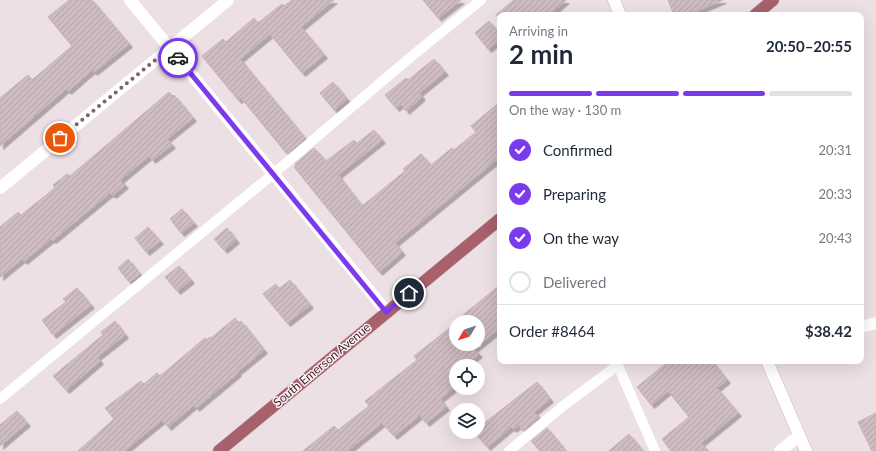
<!DOCTYPE html>
<meta charset="utf-8">
<style>
:root{--surface:#fff;--page:#f2f2f3;--text:#1f2937;--muted:#747a83;--line:#e0e1e3;--accent:#7c3aed}
body{margin:0;font-family:Lato,sans-serif;background:var(--page);color:var(--text);height:100vh;display:flex;flex-direction:column;font-size:15px;white-space:nowrap}
*{box-sizing:border-box;margin:0}
p{font-size:13px;color:var(--muted)}
.icon{flex:none;width:22px;height:22px;fill:none;stroke:currentColor;stroke-width:2;stroke-linecap:round;stroke-linejoin:round}
.map{position:relative;flex:1;overflow:hidden}
.drawer{position:absolute;left:497px;top:12px;width:367px;height:352px;display:flex;flex-direction:column;background:var(--surface);border-radius:8px;box-shadow:0 4px 16px #0002}
.drawer>*{flex:none}
.needle{width:26px;rotate:231deg}
.controls{position:absolute;left:449px;top:315px;display:grid;gap:8px}
.controls a{display:grid;place-items:center;width:36px;height:36px;border-radius:50%;background:var(--surface);box-shadow:0 4px 16px #0002;font-size:20px}
.pin{position:absolute;display:grid;place-items:center;width:34px;height:34px;color:#fff;margin:-17px;border:2px solid #fff;border-radius:50%;box-shadow:0 1px 4px #0007}
.courier{position:absolute;display:grid;place-items:center;width:40px;height:40px;margin:-20px;border:3px solid #7c3aed;border-radius:50%;background:#fff;color:#222;box-shadow:0 1px 5px #0007}
.overview em{font-style:normal;font-weight:700}
.overview div{display:flex;flex-direction:column-reverse}
.overview{display:flex;align-items:center;justify-content:space-between;height:68px;padding:0 12px}
h1{font-size:26px;font-weight:700;line-height:30px}
.bar{display:grid;grid-template-columns:repeat(4,1fr);gap:6px 4px;align-content:center;height:48px;padding:0 12px}
.bar i{height:5px;border-radius:3px;background:var(--line)}
.bar .active{background:var(--accent)}
.bar p{grid-column:span 4}
.line{display:flex;align-items:center;gap:10px;padding:0 12px;border-top:1px solid var(--line)}
.line div{flex:1}
ol{padding:0 12px;list-style:none}
li{display:flex;align-items:center;gap:12px;height:44px}
li p{margin-inline-start:auto}
li .icon{padding:4px;border-radius:50%;background:var(--accent);color:#fff;stroke-width:4}
li:last-child{color:var(--muted)}
li i{width:22px;height:22px;border:2px solid var(--line);border-radius:50%}
.map>svg:first-child{display:block}
.building{fill:url(#building-hatch);stroke:#c7b2b9;filter:url(#shadow)}
.lines{fill:none;stroke-linecap:round;stroke-linejoin:round}
.secondary-casing{stroke:#ceb2ba;stroke-width:13}
.primary-casing{stroke:#c9c0c2;stroke-width:13}
.lane{stroke:#fff;stroke-width:10}
.street{stroke:#fff;stroke-width:12}
.secondary{stroke:#fff;stroke-width:12}
.primary{stroke:#a7606c;stroke-width:12}
.done{stroke:#7c6368;stroke-width:4;stroke-dasharray:0 7.2}
.route{stroke:#7c3aed;stroke-width:5}
.labels{text-anchor:middle;stroke-width:3;stroke-linejoin:round;paint-order:stroke}
.street-label{font-size:12px;fill:#3f1f25;stroke:#f9f1f4}
</style>
<div class="map">
<svg width="876" height="451" viewBox="0 0 876 451">
<defs>
<pattern id="building-hatch" width="6" height="6" patternUnits="userSpaceOnUse"><rect width="6" height="6" fill="#cebcc2"/><path d="M-1 1l2-2M0 6l6-6M5 7l2-2" fill="none" stroke="#b2a1a7"/></pattern>
<filter id="shadow"><feDropShadow dx="3.5" dy="3.5" stdDeviation="0" flood-color="#0004"/></filter>
</defs>
<rect width="100%" height="100%" fill="#ede0e5"/>
<g class="building">
<path d="M69 0H92L129 44 94 72 92 70 68 91 66 89 0 146V98L28 75 32 80 72 46 48 17Z"/>
<path d="M292 0H334L301 27 324 55 302 73 270 34 240 59 305 138 287 154 241 98 238 100 202 56 223 39 226 42 254 18 258 23 282 4 284 6Z"/>
<path d="M423 0H461L438 18Z"/>
<path d="M514 0H566L549 15H496Z"/>
<path d="M668 0H723L687 15H674Z"/>
<path d="M489 21 500 35V39L488 49 475 33Z"/>
<path d="M434 59 445 72 419 93 422 97 406 111 401 104 396 108 385 95 406 78 408 80Z"/>
<path d="M333 82 347 99 334 110 320 93Z"/>
<path d="M169 92 173 96 174 95 193 118 167 139 172 145 152 160 149 156 120 180 125 185 113 195 110 193 53 240 51 239 24 261 22 259 0 277V227L18 212 21 215 55 188 53 185 67 174 70 176Z"/>
<path d="M500 102V157L395 243 402 252 379 272 294 167 297 165 295 164 314 148 326 161 354 140 357 143 374 130 382 140 338 175 362 206 405 171 403 169 421 154 431 165 452 148 454 150 476 132 471 126Z"/>
<path d="M182 209 194 223 181 233 170 219Z"/>
<path d="M148 227 160 241 146 252 135 238Z"/>
<path d="M227 228 236 240 224 250 214 239Z"/>
<path d="M128 259 140 274 129 282 118 268Z"/>
<path d="M179 266 191 280 177 291 165 277Z"/>
<path d="M290 280 310 305 287 323 263 294 276 284 279 289Z"/>
<path d="M500 285V328L474 349 479 354 464 366H456V386L440 399 446 407 426 423 420 415 394 436 382 423 347 451H303L334 426 338 430 369 406 365 401 417 360 414 356 456 323V344H478V322H457L459 320 458 319Z"/>
<path d="M77 288 91 305 53 335 42 320 66 302 63 299Z"/>
<path d="M235 318 239 323 241 321 264 350 237 372 238 373 196 408 194 405 168 427 162 420 124 451H78L114 419 105 408 141 381 144 384 157 373 160 376 205 338 206 340 210 337 211 338Z"/>
<path d="M115 321 125 335 97 357 100 361 66 390 53 376 103 335 101 332Z"/>
<path d="M669 361H712L727 380 717 388 738 413 701 443 708 451H671L662 439 689 417 668 391 651 405 637 387Z"/>
<path d="M537 382 550 399 534 412 539 417 523 431 519 425 513 429 511 427 487 447 474 432H478V428Z"/>
<path d="M17 411 27 423 0 446V425Z"/>
<path d="M876 413V451H872L858 422Z"/>
<path d="M547 428 566 451H540L531 441Z"/>
<path d="M629 434 643 451H609Z"/>
</g>
<g class="lines">
<g class="secondary-casing">
<g id="secondary">
<path d="M614 0 620 15"/>
<path d="M767 361 806 451"/>
</g>
</g>
<g class="primary-casing">
<g id="primary">
<path d="M755 15 773 0"/>
<path d="M219 451 500 219"/>
</g>
</g>
<g class="lane">
<path d="M616 361 655 451"/>
<path d="M0 399 273 174 412 56 481 0"/>
<path d="M509 451 563 406 618 365"/>
</g>
<g class="street">
<path d="M130 0 387 312"/>
<path d="M0 188 228 0"/>
<path d="M861 327 876 323"/>
<path d="M780 451 799 436"/>
</g>
<use href="#secondary" class="secondary"/>
<use href="#primary" class="primary"/>
</g>
<g class="lines">
<path class="done" d="M60 138 170 48 178 58"/>
<path class="route" d="M178 58 386 312 409 293"/>
</g>
<g class="labels">
<g class="street-label">
<text transform="translate(322 365) rotate(-40)" y="4">South Emerson Avenue</text>
</g>
</g>
</svg>
<div class="controls">
<a><svg class="needle" viewBox="-14 -14 28 28"><path d="M0-13l5 13h-10z" fill="#e53935"/><path d="M0 13l5-13h-10z" fill="#747a83"/></svg></a>
<a><svg class="icon" aria-label="locate" viewBox="0 0 24 24"><circle cx="12" cy="12" r="6"/><path d="M12 2v4M12 18v4M2 12h4M18 12h4"/></svg></a>
<a><svg class="icon" aria-label="layers" viewBox="0 0 24 24"><path d="M12 4l9 5-9 5-9-5zM3 14l9 5 9-5"/></svg></a>
</div>
<div class="pin" style="left:60px;top:138px;background:#ea580c"><svg class="icon" aria-label="bag" viewBox="0 0 24 24"><path d="M5 8h14l-1 12H6zM9 8a3 3 0 0 1 6 0"/></svg></div>
<div class="pin" style="left:409px;top:293px;background:#1f2937"><svg class="icon" aria-label="home" viewBox="0 0 24 24"><path d="M3 11l9-7 9 7M6 9v11h12V9"/></svg></div>
<div class="courier" style="left:178px;top:58px"><svg class="icon" aria-label="car" viewBox="0 0 24 24"><path d="M5 17H2v-5l4-1 3-4h7l3 4 3 1v5h-3M9 17h6M6 11h13"/><circle cx="7" cy="17" r="2"/><circle cx="17" cy="17" r="2"/></svg></div>
<section class="drawer">
<div class="overview"><div><h1>2 min</h1><p>Arriving in</p></div><em>20:50–20:55</em></div>
<div class="bar"><i class="active"></i><i class="active"></i><i class="active"></i><i></i><p>On the way · 130 m</p></div>
<ol>
<li><svg class="icon" aria-label="check" viewBox="0 0 24 24"><path d="M5 12l5 5 9-10"/></svg>Confirmed<p>20:31</p></li>
<li><svg class="icon" aria-label="check" viewBox="0 0 24 24"><path d="M5 12l5 5 9-10"/></svg>Preparing<p>20:33</p></li>
<li><svg class="icon" aria-label="check" viewBox="0 0 24 24"><path d="M5 12l5 5 9-10"/></svg>On the way<p>20:43</p></li>
<li><i></i>Delivered</li>
</ol>
<div class="line" style="height:52px"><div>Order #8464</div><b>$38.42</b></div>
</section>
</div>
